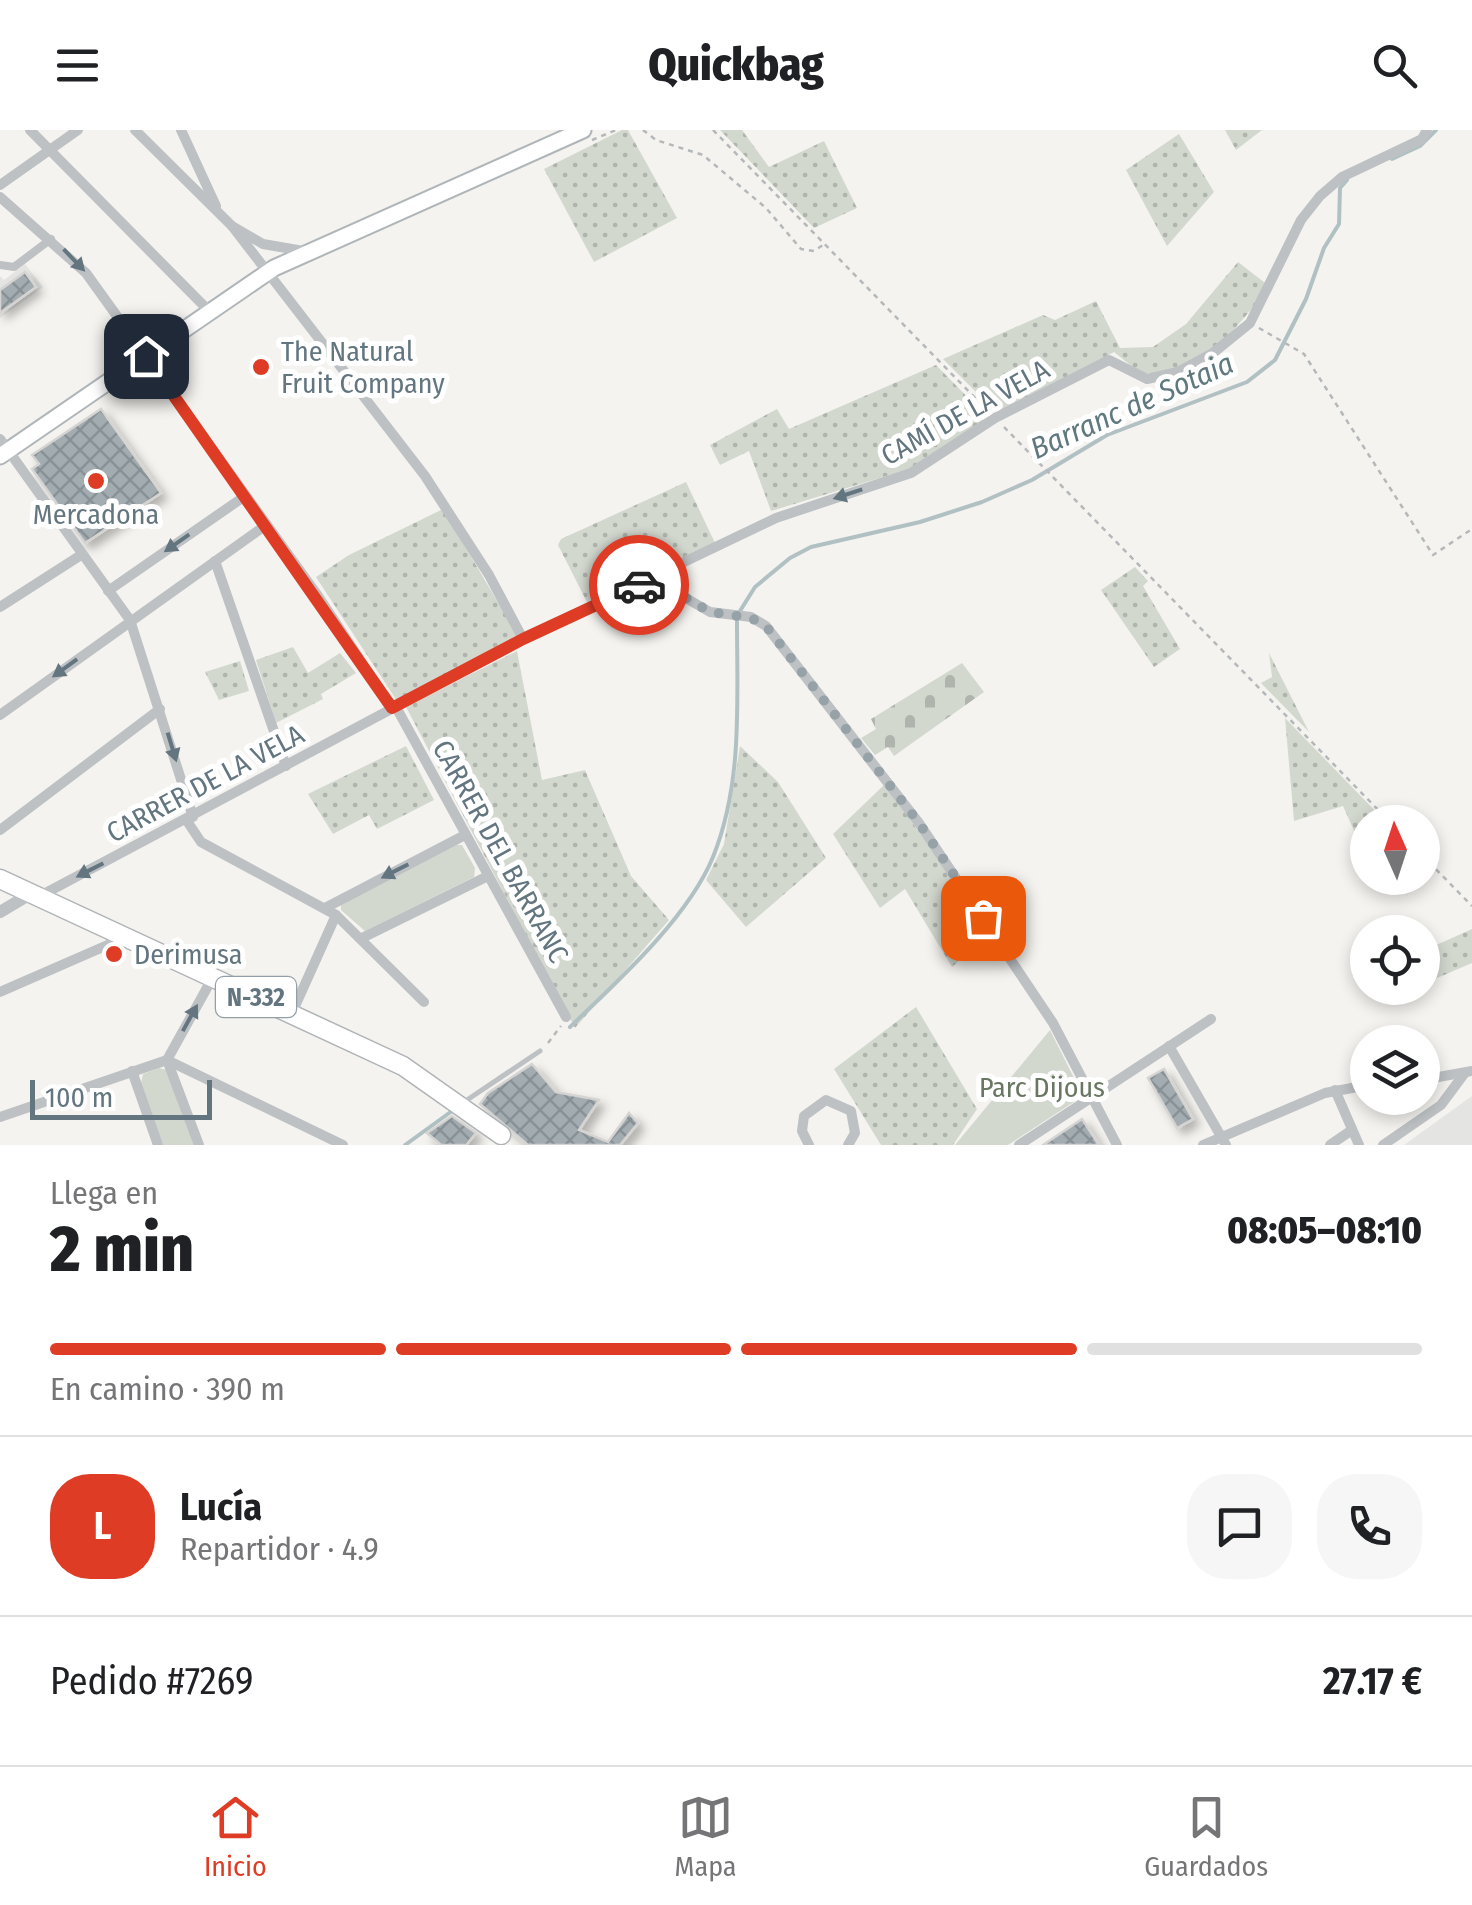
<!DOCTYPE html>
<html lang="es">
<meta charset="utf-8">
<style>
:root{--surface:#fff;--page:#f6f6f6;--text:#202124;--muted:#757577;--line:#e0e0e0;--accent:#de3c25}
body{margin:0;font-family:"Fira Sans Condensed",sans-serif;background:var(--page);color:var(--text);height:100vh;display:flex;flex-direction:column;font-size:38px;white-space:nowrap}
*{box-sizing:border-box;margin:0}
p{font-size:32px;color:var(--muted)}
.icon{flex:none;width:55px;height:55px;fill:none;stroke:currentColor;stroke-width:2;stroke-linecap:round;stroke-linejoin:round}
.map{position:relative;height:1015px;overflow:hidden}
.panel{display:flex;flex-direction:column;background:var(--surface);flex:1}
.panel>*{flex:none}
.needle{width:65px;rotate:357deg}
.tools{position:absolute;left:1350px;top:675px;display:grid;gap:20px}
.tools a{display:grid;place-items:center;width:90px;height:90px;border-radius:50%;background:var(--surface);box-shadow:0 5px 15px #0003;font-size:50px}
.scale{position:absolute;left:30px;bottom:25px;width:182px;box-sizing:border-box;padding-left:10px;border:5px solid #637680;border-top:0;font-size:28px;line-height:35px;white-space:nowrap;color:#637680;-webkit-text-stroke:8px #fff;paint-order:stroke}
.pin{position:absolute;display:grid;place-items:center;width:85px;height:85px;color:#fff;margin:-42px;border-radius:20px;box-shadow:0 5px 15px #0006}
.courier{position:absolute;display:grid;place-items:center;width:100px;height:100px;margin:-50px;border:8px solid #de3c25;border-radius:50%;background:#fff;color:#222;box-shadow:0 2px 12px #0007}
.headline em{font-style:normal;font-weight:800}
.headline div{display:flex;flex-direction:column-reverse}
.headline{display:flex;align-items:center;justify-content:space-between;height:170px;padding:0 50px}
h1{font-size:65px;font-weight:800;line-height:75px}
.bar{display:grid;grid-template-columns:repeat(4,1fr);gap:15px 10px;align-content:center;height:120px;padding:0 50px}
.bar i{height:12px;border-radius:8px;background:var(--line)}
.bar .active{background:var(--accent)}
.bar p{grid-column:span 4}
.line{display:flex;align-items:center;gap:25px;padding:0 50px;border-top:2px solid var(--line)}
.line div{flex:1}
.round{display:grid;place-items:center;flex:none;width:105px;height:105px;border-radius:40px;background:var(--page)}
header{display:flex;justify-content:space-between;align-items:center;height:130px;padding:0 50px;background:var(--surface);font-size:45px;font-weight:800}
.menu{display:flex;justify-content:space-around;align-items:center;height:140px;border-top:2px solid var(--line);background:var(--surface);font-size:28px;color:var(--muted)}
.menu a{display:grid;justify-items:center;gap:5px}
.menu .active{color:var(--accent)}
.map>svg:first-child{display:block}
.built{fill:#e4e5e3}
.grass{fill:url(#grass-dots)}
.cemetery{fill:url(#cemetery-stones)}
.park{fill:#d3d8cf}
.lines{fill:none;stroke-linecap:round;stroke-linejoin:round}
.stream{stroke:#b1c1c3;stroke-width:4}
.building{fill:url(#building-cross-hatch);stroke:#d5d4d2;stroke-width:2.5;filter:url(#shadow)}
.secondary-casing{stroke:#afb5b9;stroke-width:19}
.trunk-casing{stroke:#b0b4b7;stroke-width:21}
.path{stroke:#b5b8ba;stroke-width:2.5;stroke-dasharray:5 5;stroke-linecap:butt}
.service{stroke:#bdc1c4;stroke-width:5}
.pedestrian{stroke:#bdc1c4;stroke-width:8}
.minor{stroke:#bdc1c4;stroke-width:10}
.tertiary{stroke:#bdc1c4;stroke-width:12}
.secondary{stroke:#fff;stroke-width:15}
.trunk{stroke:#fff;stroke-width:18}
.oneway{fill:#637680}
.done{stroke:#96a2a7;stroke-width:10;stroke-dasharray:0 18}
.route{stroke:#de3c25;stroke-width:12}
.poi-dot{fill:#de3c25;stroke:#fff;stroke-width:4}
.labels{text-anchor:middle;stroke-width:10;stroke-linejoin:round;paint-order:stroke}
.shield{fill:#fff;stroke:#929fa6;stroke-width:2.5}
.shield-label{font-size:25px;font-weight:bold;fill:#637680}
.poi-label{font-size:28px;fill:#637680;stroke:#fff;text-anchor:start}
.street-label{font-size:28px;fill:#637680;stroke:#fff}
.park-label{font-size:28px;fill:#697762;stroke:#fff}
.water-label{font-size:30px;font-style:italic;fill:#5f797e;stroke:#fff}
</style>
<header><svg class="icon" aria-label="menu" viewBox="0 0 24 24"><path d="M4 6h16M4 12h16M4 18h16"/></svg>Quickbag<svg class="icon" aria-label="search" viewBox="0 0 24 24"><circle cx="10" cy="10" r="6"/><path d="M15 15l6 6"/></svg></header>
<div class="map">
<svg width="1472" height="1015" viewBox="0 0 1472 1015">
<defs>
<pattern id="grass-dots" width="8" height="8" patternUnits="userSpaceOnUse" patternTransform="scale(2.5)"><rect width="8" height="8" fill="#d3d8cf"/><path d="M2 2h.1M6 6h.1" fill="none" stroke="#afb4ad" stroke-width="1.8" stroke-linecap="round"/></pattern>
<pattern id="cemetery-stones" width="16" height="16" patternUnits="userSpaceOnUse" patternTransform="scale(2.5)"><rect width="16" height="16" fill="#d3d8cf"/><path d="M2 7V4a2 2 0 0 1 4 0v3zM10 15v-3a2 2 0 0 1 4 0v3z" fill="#afb4ad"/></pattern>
<pattern id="building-cross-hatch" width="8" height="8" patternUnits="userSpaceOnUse" patternTransform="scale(2.5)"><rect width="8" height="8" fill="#a3adb1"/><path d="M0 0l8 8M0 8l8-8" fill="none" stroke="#889195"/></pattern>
<filter id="shadow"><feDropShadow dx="6" dy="6" stdDeviation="5" flood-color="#0004"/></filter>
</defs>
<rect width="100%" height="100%" fill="#f4f3ef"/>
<g class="built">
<path d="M25 134 43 157 0 188V146L4 150Z"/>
<path d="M1472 966V1015H1404Z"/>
</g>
<g class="grass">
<path d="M622 0H628L677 88 594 132 544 39Z"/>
<path d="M720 0H742L769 37 824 11 857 78 814 98Z"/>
<path d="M1225 0H1262L1236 20Z"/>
<path d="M1179 4 1214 62 1167 116 1126 40Z"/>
<path d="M1238 132 1269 156C1241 194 1194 255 1139 242L1114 222 998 284 943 229 1043 185 1055 190 1096 171 1120 218 1153 217 1186 194Z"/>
<path d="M936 235 982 282 983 291 916 337 771 381 749 321 720 335 710 315 777 279 789 299Z"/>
<path d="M686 352 716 415 588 474 558 415 561 409Z"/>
<path d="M443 379 517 505 397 571 316 447 349 425Z"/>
<path d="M1135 437 1148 451 1143 456 1180 519 1154 537 1101 460Z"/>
<path d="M293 517 308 543 340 523 356 543 321 564 323 569 276 593 256 530Z"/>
<path d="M517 521 542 650 585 640 631 746 669 790 575 898 406 577Z"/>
<path d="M1269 523 1309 602 1261 553 1272 547Z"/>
<path d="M240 531 249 561 219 570 205 542Z"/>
<path d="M1285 588 1386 692H1368L1367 730 1343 676 1294 691Z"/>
<path d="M406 616 434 670 377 699 369 685 333 704 308 664Z"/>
<path d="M740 616 778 652 826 728 746 797 706 750 724 714Z"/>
<path d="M885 654 990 802 952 837 905 759 880 778 833 704Z"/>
<path d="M1472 799V833L1423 854V821Z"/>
<path d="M916 877 977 979 953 1015H881L834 939Z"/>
</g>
<path class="cemetery" d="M962 533 984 562 894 626 888 617 875 625 861 608 876 599 871 589Z"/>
<g class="park">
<path d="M456 715H462L475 738 474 747 365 801 341 780V774Z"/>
<path d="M1050 900 1083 966 1008 1015H955Z"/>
<path d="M159 938 167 940 194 1015H163L141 953 143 944Z"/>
</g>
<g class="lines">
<g class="stream">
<path d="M1392 29 1420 16 1436 0"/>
<path d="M740 481 755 457 790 428 811 417 920 392 982 372 1032 350 1107 305 1247 252 1275 230 1306 169 1324 118 1339 94 1340 58 1347 50"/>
<path d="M570 897C617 852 688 788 713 727 743 653 737 571 737 492"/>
<path d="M405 1015 452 981"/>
</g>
</g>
<g class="building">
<path d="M25 142 36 157 0 183V160Z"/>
<path d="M101 279 161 363 85 413 32 339 39 334 32 325Z"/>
<path d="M532 934 556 962 599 970 579 1000 608 1012 629 983 638 993 620 1015H528L480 974 488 963Z"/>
<path d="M1164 939 1193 989 1177 998 1148 948Z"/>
<path d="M452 986 476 1003 466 1015H441L427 1003Z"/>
<path d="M1082 989 1099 1015H1043Z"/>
</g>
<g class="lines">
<g class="secondary-casing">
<path id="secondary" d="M0 326 274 138 583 0"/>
</g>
<g class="trunk-casing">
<path id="trunk" d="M0 749 403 936 501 1005"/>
</g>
<g class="path">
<path d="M643 0 656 10 703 25 766 78 801 119 814 121 823 115"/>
<path d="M713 0 987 280"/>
<path d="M592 10 616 0"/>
<path d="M1259 198 1304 224 1433 425 1472 399"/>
<path d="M1004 297 1390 692"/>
<path d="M1422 725 1472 776"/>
<path d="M548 913 561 896"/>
</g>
<path class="service" d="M464 972 540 921"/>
<path class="pedestrian" d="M0 135 14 137 51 109"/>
<g class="minor">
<path d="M30 0 210 182"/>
<path d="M135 0 232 96"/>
<path d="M181 0 216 76"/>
<path d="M0 55 78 0"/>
<path d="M0 67 86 143 318 466 392 578"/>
<path d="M309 122 263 114 232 96 425 346 489 445 523 509"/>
<path d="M0 309 130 490 193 687"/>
<path d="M215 431 286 636"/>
<path d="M653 449 710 482 751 487 766 496 919 693 1053 893 1117 1015"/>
<path d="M108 461 245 366"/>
<path d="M0 477 81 425"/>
<path d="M396 577 566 887"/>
<path d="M0 585 266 395"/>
<path d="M187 691 201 712 336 785 424 872"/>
<path d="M0 700 160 579"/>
<path d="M40 766 523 509 776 388 911 343 995 288 1109 230 1147 249 1178 242 1213 223 1250 193 1301 90 1320 66 1342 47 1422 9 1427 0"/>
<path d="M325 778 465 705"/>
<path d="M362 808 488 746"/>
<path d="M0 862 126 807"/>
<path d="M292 883 336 785"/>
<path d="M1169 916 1226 1015"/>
<path d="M167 930 343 1015"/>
<path d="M167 930 213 847"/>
<path d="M167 930 199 1015"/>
<path d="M132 941 158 1015"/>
<path d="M1422 950 1472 941"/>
<path d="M1335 960 1359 1015"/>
<path d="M0 987 167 930"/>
<path d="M809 1015 802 1001 804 986 826 970 851 981 855 1003 848 1015"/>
<path d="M1019 1015 1211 889"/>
<path d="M1203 1015 1325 963 1368 955"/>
<path d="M1330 1015 1352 1000"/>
<path d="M1383 1015 1441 975 1464 944"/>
</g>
<path class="tertiary" d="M0 782 32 763"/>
<use href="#secondary" class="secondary"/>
<use href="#trunk" class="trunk"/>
</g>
<defs><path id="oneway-solid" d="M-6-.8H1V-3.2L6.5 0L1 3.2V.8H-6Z" transform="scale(2.5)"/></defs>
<g class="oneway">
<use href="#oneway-solid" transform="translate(74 130) rotate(46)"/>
<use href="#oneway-solid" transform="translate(848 364) rotate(162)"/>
<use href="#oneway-solid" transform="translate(177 413) rotate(145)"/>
<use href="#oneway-solid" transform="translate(65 538) rotate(144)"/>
<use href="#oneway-solid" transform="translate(172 617) rotate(73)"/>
<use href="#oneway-solid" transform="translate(90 740) rotate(153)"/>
<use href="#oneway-solid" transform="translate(395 741) rotate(153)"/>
<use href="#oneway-solid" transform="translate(190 888) rotate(-61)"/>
</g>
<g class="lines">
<path class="done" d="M639 455 654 449 710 482 751 488 766 496 919 693 983 788"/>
<path class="route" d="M146 226 392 578 523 509 639 455"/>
</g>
<g class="poi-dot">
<circle cx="261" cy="237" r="10"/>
<circle cx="96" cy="351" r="10"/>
<circle cx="114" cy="824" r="10"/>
</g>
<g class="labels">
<rect class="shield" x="216" y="847" width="80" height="40" rx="8"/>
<g class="shield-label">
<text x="256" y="876">N-332</text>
</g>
<g class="poi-label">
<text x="281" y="231">The Natural<tspan x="281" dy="32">Fruit Company</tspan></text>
<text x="96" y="394" text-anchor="middle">Mercadona</text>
<text x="134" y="834">Derimusa</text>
</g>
<g class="street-label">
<text transform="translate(965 282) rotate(-29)" y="10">CAMÍ DE LA VELA</text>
<text transform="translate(205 653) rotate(-28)" y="10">CARRER DE LA VELA</text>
<text transform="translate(501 721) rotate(61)" y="10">CARRER DEL BARRANC</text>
</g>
<g class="park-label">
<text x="1042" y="967">Parc Dijous</text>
</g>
<g class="water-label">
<text transform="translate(1132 276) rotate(-24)" y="10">Barranc de Sotaia</text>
</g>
</g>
</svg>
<div class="tools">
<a><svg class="needle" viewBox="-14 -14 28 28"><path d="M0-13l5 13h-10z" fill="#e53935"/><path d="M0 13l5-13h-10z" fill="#757577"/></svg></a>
<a><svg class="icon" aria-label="locate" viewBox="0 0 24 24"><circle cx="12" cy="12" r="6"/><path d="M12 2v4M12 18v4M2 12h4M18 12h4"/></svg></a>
<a><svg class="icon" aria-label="layers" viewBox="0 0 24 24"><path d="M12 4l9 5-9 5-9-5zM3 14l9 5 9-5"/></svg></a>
</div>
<div class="scale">100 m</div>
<div class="pin" style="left:983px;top:788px;background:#ea580c"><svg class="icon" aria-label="bag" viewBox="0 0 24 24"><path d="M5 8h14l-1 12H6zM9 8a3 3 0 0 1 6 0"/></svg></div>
<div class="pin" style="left:146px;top:226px;background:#1f2937"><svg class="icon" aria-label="home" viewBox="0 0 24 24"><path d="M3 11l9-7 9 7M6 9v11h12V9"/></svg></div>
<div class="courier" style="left:639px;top:455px"><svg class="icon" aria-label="car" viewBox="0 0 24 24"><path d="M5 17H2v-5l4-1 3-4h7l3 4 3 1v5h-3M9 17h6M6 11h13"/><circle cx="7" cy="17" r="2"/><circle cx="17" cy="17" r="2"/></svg></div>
</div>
<section class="panel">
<div class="headline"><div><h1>2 min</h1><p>Llega en</p></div><em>08:05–08:10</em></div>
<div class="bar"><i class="active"></i><i class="active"></i><i class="active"></i><i></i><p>En camino · 390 m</p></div>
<div class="line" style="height:180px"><b class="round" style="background:var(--accent);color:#fff">L</b><div><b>Lucía</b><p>Repartidor · 4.9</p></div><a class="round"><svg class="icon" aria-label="chat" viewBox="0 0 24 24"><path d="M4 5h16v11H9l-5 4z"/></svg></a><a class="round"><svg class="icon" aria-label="phone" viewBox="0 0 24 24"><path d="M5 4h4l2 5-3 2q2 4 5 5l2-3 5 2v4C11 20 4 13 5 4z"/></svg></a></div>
<div class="line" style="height:130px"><div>Pedido #7269</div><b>27.17 €</b></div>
</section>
<nav class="menu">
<a class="active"><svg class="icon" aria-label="home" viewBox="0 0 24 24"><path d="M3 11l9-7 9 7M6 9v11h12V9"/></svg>Inicio</a>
<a><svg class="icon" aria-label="map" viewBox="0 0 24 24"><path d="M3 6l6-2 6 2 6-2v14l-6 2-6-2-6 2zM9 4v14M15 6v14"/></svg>Mapa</a>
<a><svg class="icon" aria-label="saved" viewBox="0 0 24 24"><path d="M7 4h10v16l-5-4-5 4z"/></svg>Guardados</a>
</nav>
